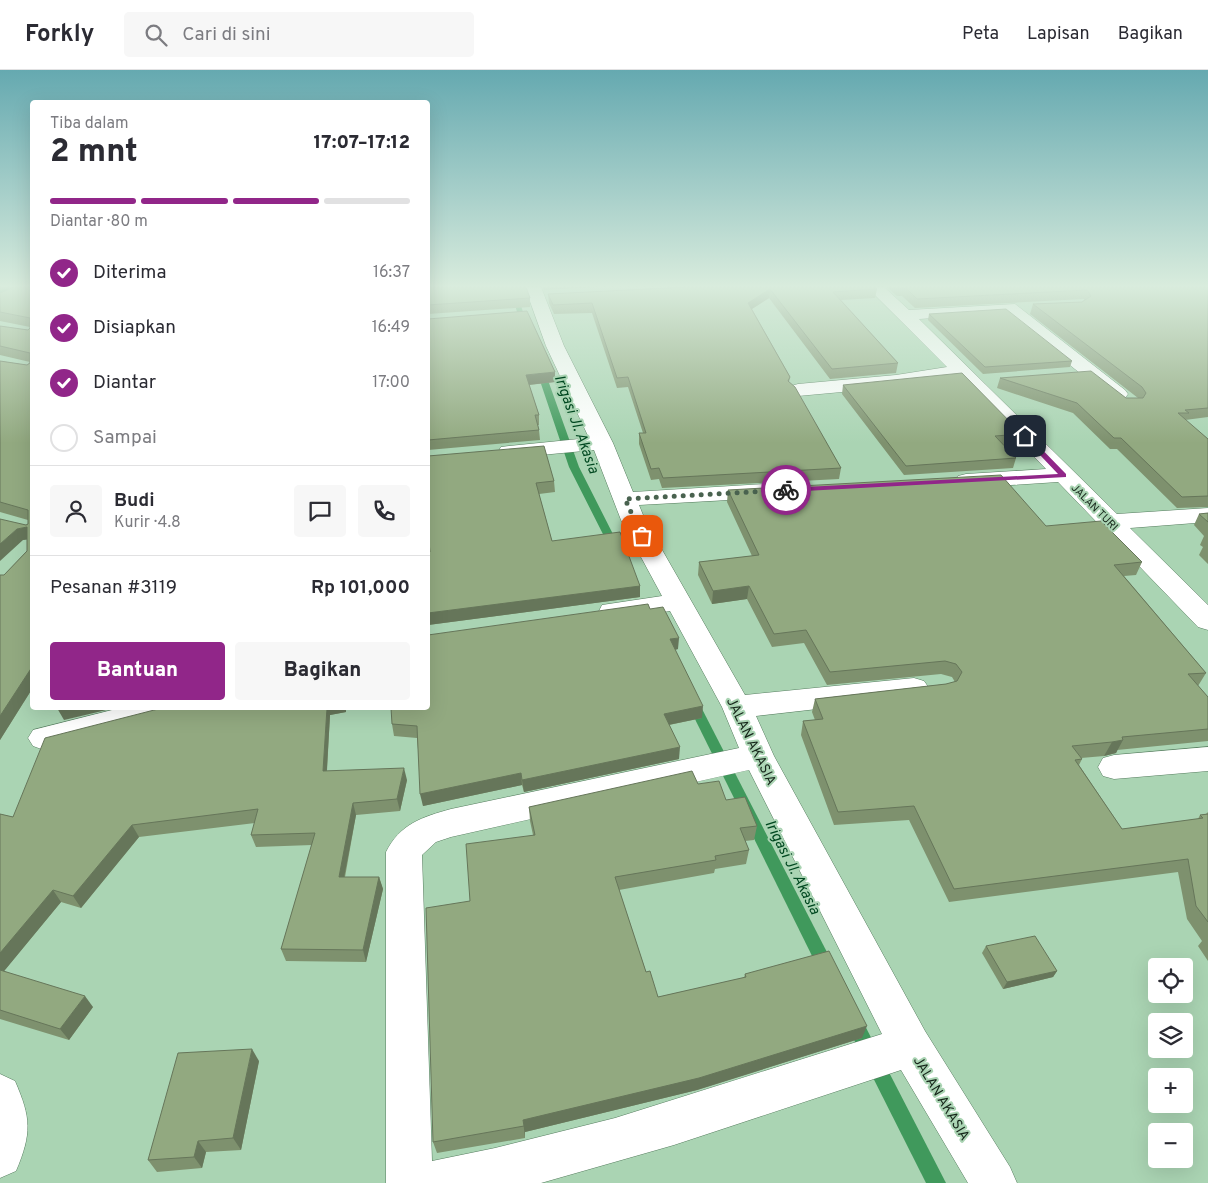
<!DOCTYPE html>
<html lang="id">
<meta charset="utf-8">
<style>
:root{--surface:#fff;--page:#f7f7f7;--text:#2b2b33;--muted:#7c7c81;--line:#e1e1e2;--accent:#912689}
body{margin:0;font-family:Overpass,sans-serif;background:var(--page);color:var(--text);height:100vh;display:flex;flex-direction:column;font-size:19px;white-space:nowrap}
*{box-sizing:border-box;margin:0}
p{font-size:16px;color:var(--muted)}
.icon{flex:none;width:28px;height:28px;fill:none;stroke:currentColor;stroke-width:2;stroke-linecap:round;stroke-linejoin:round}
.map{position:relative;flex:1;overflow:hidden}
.sheet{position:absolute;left:30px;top:30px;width:400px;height:610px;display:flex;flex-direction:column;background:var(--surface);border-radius:5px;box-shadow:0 5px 20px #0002}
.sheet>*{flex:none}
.controls{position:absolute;left:1148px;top:888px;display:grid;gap:10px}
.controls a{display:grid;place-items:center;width:45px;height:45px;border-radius:5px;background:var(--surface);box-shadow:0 5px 20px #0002;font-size:25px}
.pin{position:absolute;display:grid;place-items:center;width:42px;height:42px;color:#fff;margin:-21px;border-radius:10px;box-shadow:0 2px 8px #0006}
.courier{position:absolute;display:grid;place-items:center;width:50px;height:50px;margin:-25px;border:4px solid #912689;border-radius:50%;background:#fff;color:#222;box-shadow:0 1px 6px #0007}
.headline em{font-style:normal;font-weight:800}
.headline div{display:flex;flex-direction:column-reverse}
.headline{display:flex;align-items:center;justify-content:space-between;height:85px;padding:0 20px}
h1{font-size:32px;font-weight:800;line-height:38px}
.bar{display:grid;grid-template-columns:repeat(4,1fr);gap:8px 5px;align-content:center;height:60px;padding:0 20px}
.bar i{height:6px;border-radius:4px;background:var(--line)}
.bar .active{background:var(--accent)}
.bar p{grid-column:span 4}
.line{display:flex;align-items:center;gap:12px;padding:0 20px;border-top:1px solid var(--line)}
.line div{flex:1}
.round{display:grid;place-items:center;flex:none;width:52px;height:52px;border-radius:5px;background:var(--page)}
ol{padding:0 20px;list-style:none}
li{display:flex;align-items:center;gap:15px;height:55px}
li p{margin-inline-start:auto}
li .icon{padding:5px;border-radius:50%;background:var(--accent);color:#fff;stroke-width:4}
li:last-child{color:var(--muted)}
li i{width:28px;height:28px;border:2px solid var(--line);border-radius:50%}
.action{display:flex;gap:10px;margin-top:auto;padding:10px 20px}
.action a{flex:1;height:58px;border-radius:5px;background:var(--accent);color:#fff;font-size:20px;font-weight:800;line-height:58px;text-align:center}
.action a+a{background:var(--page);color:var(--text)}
header{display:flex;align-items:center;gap:30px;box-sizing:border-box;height:70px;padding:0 25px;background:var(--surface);border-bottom:1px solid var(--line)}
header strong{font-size:24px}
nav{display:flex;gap:28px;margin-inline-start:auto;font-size:18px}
.search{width:350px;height:45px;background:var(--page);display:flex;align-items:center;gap:12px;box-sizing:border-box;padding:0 18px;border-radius:5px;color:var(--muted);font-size:19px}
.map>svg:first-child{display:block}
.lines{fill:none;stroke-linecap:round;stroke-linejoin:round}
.stream{fill:#40995c;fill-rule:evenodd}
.minor-casing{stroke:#557c5e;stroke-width:1}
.minor{fill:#fff;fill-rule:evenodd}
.wall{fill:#7e916e}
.shaded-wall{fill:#66765a}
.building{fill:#92a980;stroke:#66765a}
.route{fill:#912689}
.done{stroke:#49624f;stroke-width:5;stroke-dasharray:0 9}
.labels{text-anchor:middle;stroke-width:4;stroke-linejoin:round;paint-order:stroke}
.far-street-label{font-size:11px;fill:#152519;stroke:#aad4b3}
.street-label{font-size:14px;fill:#152519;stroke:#aad4b3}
.water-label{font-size:15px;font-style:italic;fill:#004820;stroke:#aad4b3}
</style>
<header>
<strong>Forkly</strong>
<div class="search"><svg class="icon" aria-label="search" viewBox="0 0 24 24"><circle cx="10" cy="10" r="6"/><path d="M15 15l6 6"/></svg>Cari di sini</div>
<nav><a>Peta</a><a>Lapisan</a><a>Bagikan</a></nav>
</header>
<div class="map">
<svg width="1208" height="1113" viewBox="0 0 1208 1113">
<rect width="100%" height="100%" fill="#aad4b3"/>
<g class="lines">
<g class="stream">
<path d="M5 217H13L0 224V219Z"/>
<path d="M510 217H516L527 257 521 256Z"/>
<path d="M537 297 544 299 579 397 619 476 618 478H610L609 476 569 397 536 299Z"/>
<path d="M694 631 698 632 700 635 831 890 833 895 831 900 825 902 819 900 688 635 690 632Z"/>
<path d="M855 946 861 948 946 1113H926L849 960 847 954 849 948Z"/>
</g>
<g class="minor-casing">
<g id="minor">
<path d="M525 217H541L564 276 613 373 633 422 766 414 774 416 777 421 774 426 766 428 639 435 645 450 745 625 914 608 924 611 929 618 924 625 914 628 756 646 774 686 925 961 1010 1097 1017 1113H968L901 1000 674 1075 541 1113H386V782C400 754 422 747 451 739L739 678 722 637 670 541 612 550 602 547 599 541 602 535 662 526 621 450 594 380 509 388 501 387 498 382 501 377 509 376 589 368 546 276ZM749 700 882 964 615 1048 495 1078 432 1091 422 785 436 772 451 767Z"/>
<path d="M867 217H884L909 240 1015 234 1125 320 1128 324 1125 328H1111L1005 243 919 249 1117 444 1208 438V452L1130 458 1208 535V560L1198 557 1058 412 966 418 958 416 955 411 958 406 966 404 1046 399 956 306 896 317 798 326 791 324 788 320 791 316 798 314 896 305 947 297Z"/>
<path d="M120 638H178L174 646 44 680 33 676 28 668 33 660Z"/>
<path d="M1208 677V701L1114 709 1103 706 1098 697 1103 688 1114 685Z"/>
<path d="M0 1004 15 1011C31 1048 32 1063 16 1101L0 1108Z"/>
</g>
</g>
<use href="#minor" class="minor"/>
</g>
<g class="wall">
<path d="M32 217V619L0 670V505H4L27 481V469L23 470 26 455 28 454V450L0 442V291L27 295 30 292 0 285V256L28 260 30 258V257L0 251V223Z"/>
<path d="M428 217 530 228V237L428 244V247Z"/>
<path d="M542 217H599L544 220Z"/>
<path d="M686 217 877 219 875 228 841 230 898 293 896 303 830 309 769 228 752 239 790 307 789 312 841 398 839 409 662 418 659 409 651 410 639 374V363H643L628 317 617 318 592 243 554 244 549 233 548 224Z"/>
<path d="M887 217H1208V347L1185 350 1208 369V437L1177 438 1117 379H1110L1073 343 997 318 1000 308 1126 328H1138L1030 244 1033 234 1082 232 1084 230V229L915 238 902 226H897Z"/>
<path d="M929 244 1072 291 1070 297 983 304 928 250Z"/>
<path d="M428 306 555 312 529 315 539 345V355H538L539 360 540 370 428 380V383Z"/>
<path d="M843 315 1022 364 1019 373 1003 375 1016 388 1013 398 904 405 842 324Z"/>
<path d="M428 386 554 411 555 422 539 424 552 471 640 516V527L428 555V558V483L430 482Z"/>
<path d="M728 420 1046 456 1142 492 1136 505 1124 506 1206 603 1198 616 1208 627V671L1117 680 1116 683 1104 686 1081 688 1082 689 1079 695 1122 759 1198 749 1200 745 1206 744 1208 742V891L1198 876 1202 871 1187 849 1178 802 949 832 909 750 834 755 801 665 803 651 815 650 812 642 815 629 946 614 955 612 952 607 941 604 827 615 804 573 772 577 747 529 712 534 698 505 699 492 752 486 727 432Z"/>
<path d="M1208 443V494L1199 485 1203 477 1200 475 1204 466 1194 455 1199 444Z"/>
<path d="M650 539 678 579 675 580 702 648 669 655 679 689 524 722 522 715 423 736 417 668 394 666 392 654Z"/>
<path d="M162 638 346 642 330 645 327 701 407 710 400 741 356 745 345 807H379L383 819 366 892 286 891 281 879 312 775 256 777 251 765 255 753 139 767 81 838 61 832 4 901 93 937 69 970 0 949V744L13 747Z"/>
<path d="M698 714 726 730 757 756 754 770 745 771 749 780 746 794 715 799 714 803 619 820 646 902 658 927 744 908 745 904 862 968 697 1020 525 1062V1068L437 1083 433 1072 470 831 533 765 530 751 529 737Z"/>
<path d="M986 876 1057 901 1053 907 1003 919 982 883Z"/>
<path d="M259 991 241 1080 206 1082 202 1098 157 1102 148 1090Z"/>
</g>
<g class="shaded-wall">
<path d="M0 217H9L0 221Z"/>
<path d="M770 219 769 228 747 242 748 233Z"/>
<path d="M555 302V312L527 315 526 305Z"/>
<path d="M27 457 32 469 23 470 0 491V474L17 459Z"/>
<path d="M640 516V527L428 555V558V543Z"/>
<path d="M749 516 747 529 712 534 713 521Z"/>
<path d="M679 568 678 579 669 581 670 569Z"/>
<path d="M32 597V619L0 670V646Z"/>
<path d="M703 636 702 648 663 656 664 644Z"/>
<path d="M57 638H115L64 650Z"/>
<path d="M327 638H346V642L330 645 326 714 323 701Z"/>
<path d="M1123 670 1116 683 1104 686 1112 672Z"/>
<path d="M680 677 679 689 524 722 522 710Z"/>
<path d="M404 698 407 710 400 741 397 729Z"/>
<path d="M521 703 522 715 423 736 420 724Z"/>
<path d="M353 733 356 745 342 818 339 807Z"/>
<path d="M132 755 139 767 81 838 73 826Z"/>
<path d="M379 807 383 819 366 892 363 880Z"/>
<path d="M53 820 61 832 0 906V883Z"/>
<path d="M1057 901 1053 907 1003 919 1007 912Z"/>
<path d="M85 926 93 937 69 970 60 959Z"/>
<path d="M867 956 862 968 697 1020 525 1062V1068L523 1050Z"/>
<path d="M252 979 259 991 241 1080 233 1068Z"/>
<path d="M198 1071 206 1082 202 1098 194 1087Z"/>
</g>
<g class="building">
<path d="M14 217H32V597L0 646V505H4L27 481V457L17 459 0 474V449L26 455 28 454V440L0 432V291L27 295 30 293V283L0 276V256L28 260 30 258V248L0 242V223Z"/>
<path d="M428 217H526L530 228 428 235Z"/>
<path d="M686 217H875L877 219 833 222 898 293 832 299 770 219 748 233 790 307 788 311 795 317 841 398 663 408 659 398 651 399 639 363H646L628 307 617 308 592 233 553 235 548 224Z"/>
<path d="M905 217H1208V338L1185 340 1189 343H1178L1208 369V426L1182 427 1121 368H1114L1077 333 1000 308 1091 301 1126 328H1143L1146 323 1142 317 1033 234 1082 232 1091 226 1087 220 917 229Z"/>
<path d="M1006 239 1072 291 985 297 929 244Z"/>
<path d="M527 241 555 302 526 305 539 345H535L539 360 428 370V249Z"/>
<path d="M962 303 1022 364 995 366 1016 388 906 396 843 315Z"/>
<path d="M544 376 554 411 536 413 552 471 620 462 640 516 428 543V483L430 482 428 462V386Z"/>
<path d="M1001 405 1046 456 1101 451 1142 492 1114 495 1206 603 1188 604 1208 627V659L1122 667 1123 670 1112 672 1072 676 1082 689 1075 690 1122 759 1203 748 1200 745 1208 744V852L1196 836 1188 789 954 819 914 736 838 742 803 651 823 649 815 629 946 614 957 611 962 602 956 594 945 591 830 602 806 560 774 564 749 516 713 521 699 492 759 485 728 420Z"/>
<path d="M1208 443V452L1199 444Z"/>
<path d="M648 534 650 539 663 537 679 568 670 569 703 636 664 644 680 677 522 710 521 703 420 724 417 656 392 654 391 638H428V565Z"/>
<path d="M162 638H327L323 701 404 698 397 729 353 733 339 807H379L363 880 281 879 315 763 251 765 258 739 132 755 73 826 53 820 0 883V744L13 747 45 668Z"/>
<path d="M692 701 698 714 719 711 726 730 745 727 757 756 740 758 749 780 715 786 716 790 615 807 646 902 650 901 658 927 746 907 745 904 829 881 867 956 699 1008 523 1050 524 1056 433 1072 426 838 470 831 466 774 535 765 529 737Z"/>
<path d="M1035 866 1057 901 1007 912 986 876Z"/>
<path d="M0 900 85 926 60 959 0 940Z"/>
<path d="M252 979 233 1068 198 1071 194 1087 148 1090 178 983Z"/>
</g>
<linearGradient id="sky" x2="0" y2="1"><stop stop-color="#65a9b0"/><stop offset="0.58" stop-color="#d9ecdd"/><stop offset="1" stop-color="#d9ecdd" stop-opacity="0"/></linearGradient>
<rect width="1208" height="373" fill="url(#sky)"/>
<path class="route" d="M1023 364H1027L1066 404V407L786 422 783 420 786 418 1058 404 1023 367Z"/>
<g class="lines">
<path class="done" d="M642 466 625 429 786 420"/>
</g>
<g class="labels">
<g class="far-street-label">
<text transform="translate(1095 437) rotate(45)" y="4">JALAN TURI</text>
</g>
<g class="street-label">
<text transform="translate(752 671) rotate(64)" y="5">JALAN AKASIA</text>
<text transform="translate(942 1028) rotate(59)" y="5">JALAN AKASIA</text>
</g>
<g class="water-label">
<text transform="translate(577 354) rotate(70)" y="5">Irigasi Jl. Akasia</text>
<text transform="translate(793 797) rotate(63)" y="5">Irigasi Jl. Akasia</text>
</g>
</g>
</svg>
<div class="controls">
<a><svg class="icon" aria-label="locate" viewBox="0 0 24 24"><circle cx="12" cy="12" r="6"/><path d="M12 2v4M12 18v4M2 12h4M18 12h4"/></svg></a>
<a><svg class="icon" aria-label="layers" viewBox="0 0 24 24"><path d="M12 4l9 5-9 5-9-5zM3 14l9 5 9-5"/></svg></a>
<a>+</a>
<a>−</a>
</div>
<div class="pin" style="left:642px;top:466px;background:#ea580c"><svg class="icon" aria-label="bag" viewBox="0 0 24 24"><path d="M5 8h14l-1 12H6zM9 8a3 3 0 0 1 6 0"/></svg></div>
<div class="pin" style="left:1025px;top:366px;background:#1f2937"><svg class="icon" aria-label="home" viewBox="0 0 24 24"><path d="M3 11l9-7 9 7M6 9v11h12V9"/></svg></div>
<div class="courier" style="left:786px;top:420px"><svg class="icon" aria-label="bike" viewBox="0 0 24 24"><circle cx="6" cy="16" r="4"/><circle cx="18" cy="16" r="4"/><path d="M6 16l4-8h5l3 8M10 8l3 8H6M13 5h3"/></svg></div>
<section class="sheet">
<div class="headline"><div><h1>2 mnt</h1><p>Tiba dalam</p></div><em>17:07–17:12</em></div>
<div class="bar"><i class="active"></i><i class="active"></i><i class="active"></i><i></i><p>Diantar · 80 m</p></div>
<ol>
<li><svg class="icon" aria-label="check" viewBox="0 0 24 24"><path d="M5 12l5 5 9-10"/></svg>Diterima<p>16:37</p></li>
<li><svg class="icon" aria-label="check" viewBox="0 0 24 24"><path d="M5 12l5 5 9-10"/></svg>Disiapkan<p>16:49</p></li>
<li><svg class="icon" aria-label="check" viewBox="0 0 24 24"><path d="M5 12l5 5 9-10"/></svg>Diantar<p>17:00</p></li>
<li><i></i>Sampai</li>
</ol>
<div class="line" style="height:90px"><a class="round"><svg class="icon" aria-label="person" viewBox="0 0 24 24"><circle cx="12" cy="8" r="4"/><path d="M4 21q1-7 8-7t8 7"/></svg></a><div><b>Budi</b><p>Kurir · 4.8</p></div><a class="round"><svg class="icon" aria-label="chat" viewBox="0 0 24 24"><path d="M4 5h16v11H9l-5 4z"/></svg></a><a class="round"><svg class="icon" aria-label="phone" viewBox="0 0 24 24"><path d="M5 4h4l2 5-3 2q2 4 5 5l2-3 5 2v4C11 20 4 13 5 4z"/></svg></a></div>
<div class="line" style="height:65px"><div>Pesanan #3119</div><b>Rp 101,000</b></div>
<div class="action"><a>Bantuan</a><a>Bagikan</a></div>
</section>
</div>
